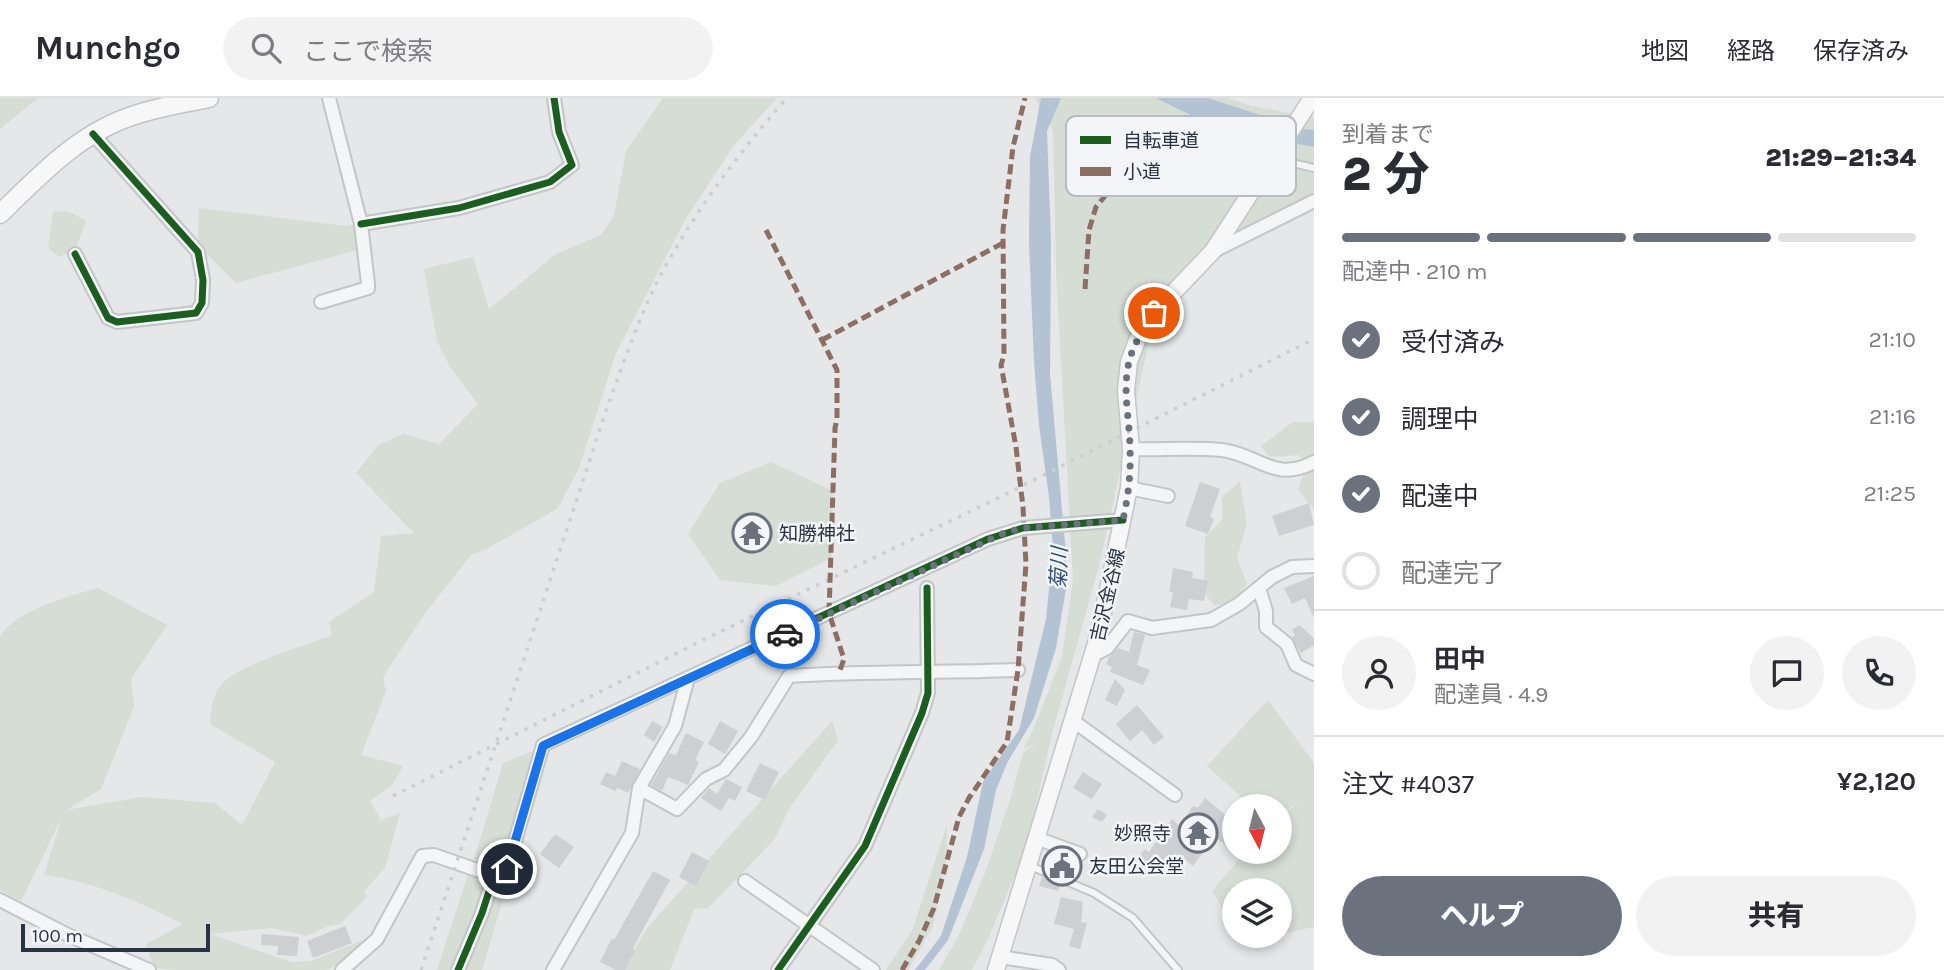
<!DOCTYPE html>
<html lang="ja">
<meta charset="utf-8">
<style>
:root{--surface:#fff;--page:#f2f2f3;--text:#2b2b33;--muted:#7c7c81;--line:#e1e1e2;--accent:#6b727e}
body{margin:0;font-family:Karla,"Noto Sans JP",sans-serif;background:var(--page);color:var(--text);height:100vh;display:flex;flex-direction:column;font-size:26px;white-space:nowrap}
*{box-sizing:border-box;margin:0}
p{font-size:23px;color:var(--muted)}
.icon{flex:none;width:38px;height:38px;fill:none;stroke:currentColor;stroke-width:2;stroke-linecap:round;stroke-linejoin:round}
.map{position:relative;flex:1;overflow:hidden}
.details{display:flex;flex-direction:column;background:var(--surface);width:630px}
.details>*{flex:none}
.needle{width:46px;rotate:173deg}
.controls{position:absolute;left:1222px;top:696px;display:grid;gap:14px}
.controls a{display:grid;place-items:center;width:70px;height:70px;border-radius:50%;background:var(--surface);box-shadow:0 4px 10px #0003;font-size:35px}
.scale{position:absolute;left:21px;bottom:18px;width:189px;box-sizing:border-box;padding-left:7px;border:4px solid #2a3344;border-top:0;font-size:19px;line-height:24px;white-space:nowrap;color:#2a3344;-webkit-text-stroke:5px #f3f5f8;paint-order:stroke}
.pin{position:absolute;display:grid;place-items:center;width:60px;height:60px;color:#fff;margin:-30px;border:4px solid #fff;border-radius:50%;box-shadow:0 2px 7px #0007}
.courier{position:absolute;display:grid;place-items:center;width:70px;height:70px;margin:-35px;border:5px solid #1a73e8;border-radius:50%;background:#fff;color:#222;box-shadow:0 2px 9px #0007}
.overview em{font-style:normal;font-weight:800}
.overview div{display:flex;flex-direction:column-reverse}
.overview{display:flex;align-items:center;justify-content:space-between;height:119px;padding:0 28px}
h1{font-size:46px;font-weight:800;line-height:52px}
.bar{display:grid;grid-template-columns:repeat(4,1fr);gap:10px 7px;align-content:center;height:84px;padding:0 28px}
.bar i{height:9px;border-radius:5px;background:var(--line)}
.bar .selected{background:var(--accent)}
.bar p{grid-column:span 4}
.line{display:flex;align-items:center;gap:18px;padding:0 28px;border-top:2px solid var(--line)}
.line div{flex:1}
.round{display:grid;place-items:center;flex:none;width:74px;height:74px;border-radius:37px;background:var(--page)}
ol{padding:0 28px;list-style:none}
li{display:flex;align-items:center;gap:21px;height:77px}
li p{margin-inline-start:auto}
li .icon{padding:7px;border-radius:50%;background:var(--accent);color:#fff;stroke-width:4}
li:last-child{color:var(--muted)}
li i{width:38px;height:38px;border:4px solid var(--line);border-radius:50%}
.cta{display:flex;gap:14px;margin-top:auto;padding:14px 28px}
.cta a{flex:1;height:80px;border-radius:42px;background:var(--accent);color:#fff;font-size:28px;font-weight:800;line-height:80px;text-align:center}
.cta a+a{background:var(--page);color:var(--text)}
header{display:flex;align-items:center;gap:42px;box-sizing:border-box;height:98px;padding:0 35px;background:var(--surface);border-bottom:2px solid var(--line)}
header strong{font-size:33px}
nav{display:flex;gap:38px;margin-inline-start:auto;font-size:24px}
.search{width:490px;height:63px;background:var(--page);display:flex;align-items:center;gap:18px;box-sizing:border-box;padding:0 24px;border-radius:38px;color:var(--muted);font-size:26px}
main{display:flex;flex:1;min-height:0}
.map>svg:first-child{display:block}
.green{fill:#d5ddd5}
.water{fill:#b3c3d4}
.building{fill:#cdcfd2}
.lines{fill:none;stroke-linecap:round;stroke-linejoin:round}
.lane-casing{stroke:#c3c5c7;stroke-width:10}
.street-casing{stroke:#c3c5c7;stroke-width:16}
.secondary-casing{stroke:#c3c5c7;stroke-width:19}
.primary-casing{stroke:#c1c4c7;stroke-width:21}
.lane{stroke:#f4f5f6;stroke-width:6}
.street{stroke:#f4f5f6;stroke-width:12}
.secondary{stroke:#f7f7f8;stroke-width:16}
.primary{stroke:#f7f7f8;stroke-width:18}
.rail{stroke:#cdced1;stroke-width:3.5;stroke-dasharray:3.5 7;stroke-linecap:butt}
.quiet{stroke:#8d6e63;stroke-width:5;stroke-dasharray:10 5;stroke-linecap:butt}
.cycleway-casing{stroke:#f3f5f8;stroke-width:11}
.cycleway{stroke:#1b5e20;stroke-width:7}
.done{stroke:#6b727e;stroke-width:7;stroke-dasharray:0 12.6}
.route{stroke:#1a73e8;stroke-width:9}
.labels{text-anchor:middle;stroke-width:5;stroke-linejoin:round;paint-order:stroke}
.poi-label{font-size:19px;fill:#2a3344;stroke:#f3f5f8;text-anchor:start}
.street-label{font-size:19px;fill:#2a3344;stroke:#f3f5f8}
.water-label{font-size:21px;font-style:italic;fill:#345079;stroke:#f3f5f8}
.key{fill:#f3f5f8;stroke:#b7bbc2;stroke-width:2}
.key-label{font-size:19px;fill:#2a3344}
</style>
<header>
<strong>Munchgo</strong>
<div class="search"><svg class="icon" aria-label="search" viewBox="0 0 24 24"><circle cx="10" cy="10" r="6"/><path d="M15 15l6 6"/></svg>ここで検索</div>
<nav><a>地図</a><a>経路</a><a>保存済み</a></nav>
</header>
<main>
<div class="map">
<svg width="1314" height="872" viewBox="0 0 1314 872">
<rect width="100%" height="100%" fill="#e5e7e9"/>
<g class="green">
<path d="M0 0H38L0 31Z"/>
<path d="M663 0H777L735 46 685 122 616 255 579 370 558 410 485 452 471 457 426 514 386 574 383 580 386 593 361 657 403 668 392 687 370 703 380 720 379 723 400 715 385 770 364 793 367 799 340 826 326 829 307 838 272 830 210 836 291 864 311 863 371 839 355 857 327 872H175L154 870 146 846 183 826C140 804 92 783 44 777L62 719 21 803 0 792V539C15 512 70 498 98 490L167 527 131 581 134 608 101 691 67 712 141 699 215 705 242 727 275 664 210 626C210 615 213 597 220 588 237 567 304 548 332 537L329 524 374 494 381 438 414 435 356 375 379 347 403 336 439 346 478 306 450 269 437 243 424 171 473 159 489 211 556 156 601 137 614 118 626 53Z"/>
<path d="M1035 0H1229L1248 7 1314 20V99L1213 153 1151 235 1099 468 1053 632 1026 751 988 841 972 872H939L958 839 985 775 1010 702 1023 655 1039 642 1023 652 1033 632 1062 559 1073 481 1056 173 1053 33Z"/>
<path d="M199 110 346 128 358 125 361 151 236 185 198 147Z"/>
<path d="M68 113 86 123 76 150 60 159 48 150 53 114Z"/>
<path d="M1293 324H1314V412L1298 391 1307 367 1299 357 1270 359 1261 348Z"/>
<path d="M771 364 833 393 831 460 776 488 720 482 688 436 720 385Z"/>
<path d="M1240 384 1247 425 1237 460 1247 486C1238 499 1231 505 1214 507L1204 495 1205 439 1222 422V398Z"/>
<path d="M1268 602 1314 665V829L1279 836V793H1234V831L1212 793 1245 754H1279V721L1303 700 1279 718V709H1248L1249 706 1207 668Z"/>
<path d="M832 623 838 642 789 711 774 742 708 810 694 811 670 872H622L648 829Z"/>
<path d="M538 651 501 767 474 762 503 665Z"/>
<path d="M947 727V758L933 828 908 872H886L912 833Z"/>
<path d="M468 776 508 784 482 872H437Z"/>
</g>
<g class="water">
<path d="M1041 0H1061L1047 33 1051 143 1050 276 1068 479 1056 550 1034 620 1007 665 996 692 984 751 948 842 925 872H915L941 838 967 759 983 684 1019 632 1046 521 1053 451 1049 399 1039 327 1034 264 1029 146 1030 59Z"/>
<path d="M1156 0H1208L1304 31 1314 32V49L1221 32Z"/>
</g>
<g class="building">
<path d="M1200 384 1220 391 1210 419 1214 421 1208 436 1185 428Z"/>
<path d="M1309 405 1314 427 1279 438 1272 418Z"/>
<path d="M1173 470 1193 474 1192 480 1208 483 1204 503 1189 501 1187 512 1170 509 1173 494H1169Z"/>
<path d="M1314 478V520L1305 500 1292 506 1284 490Z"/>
<path d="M1299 527 1314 540V547L1301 555 1292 539 1295 537 1292 532Z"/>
<path d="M1134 534 1145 537 1137 567 1150 572 1143 587 1110 574 1112 569 1106 566 1109 559 1118 550 1129 554Z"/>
<path d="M1115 581 1125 592 1117 608 1105 602Z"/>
<path d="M1137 607 1164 639 1154 647 1142 632 1130 643 1116 626Z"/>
<path d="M652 623 663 629 654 644 644 637Z"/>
<path d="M720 623 738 633 725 656 708 646Z"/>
<path d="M686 635 704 644 695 662 699 664 688 687 668 679 662 693 651 687 669 655 676 657Z"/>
<path d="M622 663 640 671 628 695 618 690 615 693 600 686 606 674 615 678Z"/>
<path d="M760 665 779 674 765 702 746 693Z"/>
<path d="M1083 674 1102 686 1092 701 1073 690Z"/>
<path d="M726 681 742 689 735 703 729 700 721 713 701 700 709 690 717 696Z"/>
<path d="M1205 700 1228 719 1225 724 1234 731V752L1214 739 1193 768 1182 759 1174 772 1156 760 1151 769 1138 759 1145 751 1149 754 1172 721 1180 728 1193 708 1198 710Z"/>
<path d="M1098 711 1107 717 1102 724 1092 719Z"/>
<path d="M555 736 574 749 559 770 540 756Z"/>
<path d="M1047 753 1078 764 1072 779 1041 767Z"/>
<path d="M692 754 709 763 696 788 679 779Z"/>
<path d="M653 773 670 782 633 850 635 852 625 872H616L600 864 612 840 614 842Z"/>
<path d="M1042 779 1060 787 1058 793 1039 788Z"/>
<path d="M1061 799 1083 804 1081 824 1087 825 1080 851 1069 848 1074 831 1054 826Z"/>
<path d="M345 828 352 845 313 860 307 843Z"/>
<path d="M262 836 299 839 297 858 277 857 278 848 261 847Z"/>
</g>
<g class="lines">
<g class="lane-casing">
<g id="lane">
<path d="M1275 61 1314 70"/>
<path d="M1028 767 1094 795 1133 820 1178 872"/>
</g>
</g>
<g class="street-casing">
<g id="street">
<path d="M361 126 459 110 550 84 572 67 559 34 554 0"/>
<path d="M1214 153 1314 103"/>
<path d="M75 156 108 220 117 224 196 215 202 205 203 182 198 154 93 36"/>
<path d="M321 204 368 190V186L361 126 329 0"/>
<path d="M1131 351C1161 352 1193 349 1222 352 1260 357 1274 385 1314 364"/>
<path d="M1129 390 1168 398"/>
<path d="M1259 490 1266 513V529L1287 546 1296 567 1314 576"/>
<path d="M1092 558 1107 550 1128 523 1152 530 1211 522 1239 506 1272 479 1292 469 1314 468"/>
<path d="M1072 622 1175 697"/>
<path d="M639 690 677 711 706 681 724 672 751 639 789 578C865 573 942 575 1018 572"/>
<path d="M1036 740 1080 756"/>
<path d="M745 783 873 872"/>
<path d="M0 802 68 837 149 872"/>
<path d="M1000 859 1052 867 1059 872"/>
<path d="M342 872 377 841 422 758 434 757 494 778"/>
<path d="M458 872 482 815 494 778 507 771 543 647 988 441 1023 430 1123 422"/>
<path d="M553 872 632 735 639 690 675 628 688 580"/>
<path d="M778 872 865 748 922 615 928 595 927 490"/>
</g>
</g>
<g class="secondary-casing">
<path id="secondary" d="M996 872 1098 539 1129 390 1131 351 1126 292 1129 264 1138 240 1154 215 1213 153 1312 0"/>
</g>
<g class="primary-casing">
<path id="primary" d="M0 116C40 77 80 34 135 17 159 9 185 5 209 0"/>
</g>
<use href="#lane" class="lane"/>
<use href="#street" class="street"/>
<use href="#secondary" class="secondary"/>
<use href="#primary" class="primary"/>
<g class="rail">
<path d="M393 698 703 542 996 401 1314 241"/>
<path d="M421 872 609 304C624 264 638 222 657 184 692 117 737 57 787 0"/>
</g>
<g class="quiet">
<path d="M766 132 837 272V321L835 330 829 515 844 561 839 575"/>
<path d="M1085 191 1089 132 1096 109 1122 77 1142 67 1185 60 1209 49 1274 61"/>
<path d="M822 242 1003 145"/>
<path d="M902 872 919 843 934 810 959 719 969 700 1007 644 1018 572 1026 466 1023 409 1016 349 1001 267 1004 257 1003 132 1013 49 1025 0"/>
</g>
<g class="cycleway-casing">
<g id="cycleway">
<path d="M361 126 459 110 550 84 572 67 559 34 554 0"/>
<path d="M75 156 108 220 117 224 196 215 202 205 203 182 198 154 93 36"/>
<path d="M458 872 482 815 494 778 507 771 543 647 988 441 1023 430 1123 422"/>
<path d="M778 872 865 748 922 615 928 595 927 490"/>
</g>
</g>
<use href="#cycleway" class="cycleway"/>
</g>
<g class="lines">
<path class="done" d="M785 536 1004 435 1023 430 1123 422C1128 399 1131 376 1130 352 1130 323 1122 293 1129 264 1133 246 1144 231 1154 215"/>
<path class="route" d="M507 771 543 648 785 536"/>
</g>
<defs>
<g id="temple-ring" transform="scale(2.0125)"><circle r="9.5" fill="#f3f5f8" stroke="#6b727e" stroke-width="1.5"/><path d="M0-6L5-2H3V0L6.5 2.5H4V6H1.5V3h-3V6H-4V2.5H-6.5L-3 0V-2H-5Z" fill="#6b727e"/></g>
<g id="civic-ring" transform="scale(2.0125)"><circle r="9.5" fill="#f3f5f8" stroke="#6b727e" stroke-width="1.5"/><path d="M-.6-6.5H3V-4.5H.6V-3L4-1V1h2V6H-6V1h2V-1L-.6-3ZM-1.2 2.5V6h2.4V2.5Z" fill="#6b727e"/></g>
</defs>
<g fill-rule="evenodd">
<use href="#temple-ring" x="752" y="435"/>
<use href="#temple-ring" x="1198" y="735"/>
<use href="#civic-ring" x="1062" y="768"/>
</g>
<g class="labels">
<g class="poi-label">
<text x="779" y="442">知勝神社</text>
<text x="1171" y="742" text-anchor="end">妙照寺</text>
<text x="1089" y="775">友田公会堂</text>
</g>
<g class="street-label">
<text transform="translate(1107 497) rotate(-77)" y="7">吉沢金谷線</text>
</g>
<g class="water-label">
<text transform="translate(1059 470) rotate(-88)" y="7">菊川</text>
</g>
</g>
<rect x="1066" y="18" width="230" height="80" rx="10" class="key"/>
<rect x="1080" y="38" width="31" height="8" fill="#1b5e20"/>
<rect x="1080" y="69" width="31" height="9" fill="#8d6e63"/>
<g class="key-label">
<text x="1123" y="49">自転車道</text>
<text x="1123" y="80">小道</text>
</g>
</svg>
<div class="controls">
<a><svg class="needle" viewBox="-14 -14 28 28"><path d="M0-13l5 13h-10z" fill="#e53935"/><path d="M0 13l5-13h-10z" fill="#7c7c81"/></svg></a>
<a><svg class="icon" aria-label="layers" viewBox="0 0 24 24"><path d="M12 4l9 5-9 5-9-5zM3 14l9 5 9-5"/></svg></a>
</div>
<div class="scale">100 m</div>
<div class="pin" style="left:1154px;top:215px;background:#ea580c"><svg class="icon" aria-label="bag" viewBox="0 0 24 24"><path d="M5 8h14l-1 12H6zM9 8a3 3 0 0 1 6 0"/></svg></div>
<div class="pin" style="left:507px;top:771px;background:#1f2937"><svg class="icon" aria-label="home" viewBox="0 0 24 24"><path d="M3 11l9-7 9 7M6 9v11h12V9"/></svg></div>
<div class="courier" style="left:785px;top:536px"><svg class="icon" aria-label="car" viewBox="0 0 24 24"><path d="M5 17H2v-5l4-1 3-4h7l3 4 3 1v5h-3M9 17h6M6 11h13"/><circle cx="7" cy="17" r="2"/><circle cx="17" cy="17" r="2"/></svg></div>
</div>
<section class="details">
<div class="overview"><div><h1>2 分</h1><p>到着まで</p></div><em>21:29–21:34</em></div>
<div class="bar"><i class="selected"></i><i class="selected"></i><i class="selected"></i><i></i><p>配達中 · 210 m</p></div>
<ol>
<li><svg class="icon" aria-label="check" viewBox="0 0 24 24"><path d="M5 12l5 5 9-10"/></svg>受付済み<p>21:10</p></li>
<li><svg class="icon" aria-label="check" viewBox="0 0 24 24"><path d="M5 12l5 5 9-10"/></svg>調理中<p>21:16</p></li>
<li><svg class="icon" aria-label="check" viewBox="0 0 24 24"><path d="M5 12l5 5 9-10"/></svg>配達中<p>21:25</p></li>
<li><i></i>配達完了</li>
</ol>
<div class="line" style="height:126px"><a class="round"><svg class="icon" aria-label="person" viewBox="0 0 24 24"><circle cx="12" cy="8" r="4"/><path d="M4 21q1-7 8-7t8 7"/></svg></a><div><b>田中</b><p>配達員 · 4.9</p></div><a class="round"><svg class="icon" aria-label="chat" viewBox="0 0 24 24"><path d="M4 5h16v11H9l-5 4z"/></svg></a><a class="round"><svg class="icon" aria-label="phone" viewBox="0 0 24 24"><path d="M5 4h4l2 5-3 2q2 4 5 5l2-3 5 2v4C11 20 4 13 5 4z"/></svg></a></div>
<div class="line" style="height:91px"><div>注文 #4037</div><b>¥2,120</b></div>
<div class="cta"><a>ヘルプ</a><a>共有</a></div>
</section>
</main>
